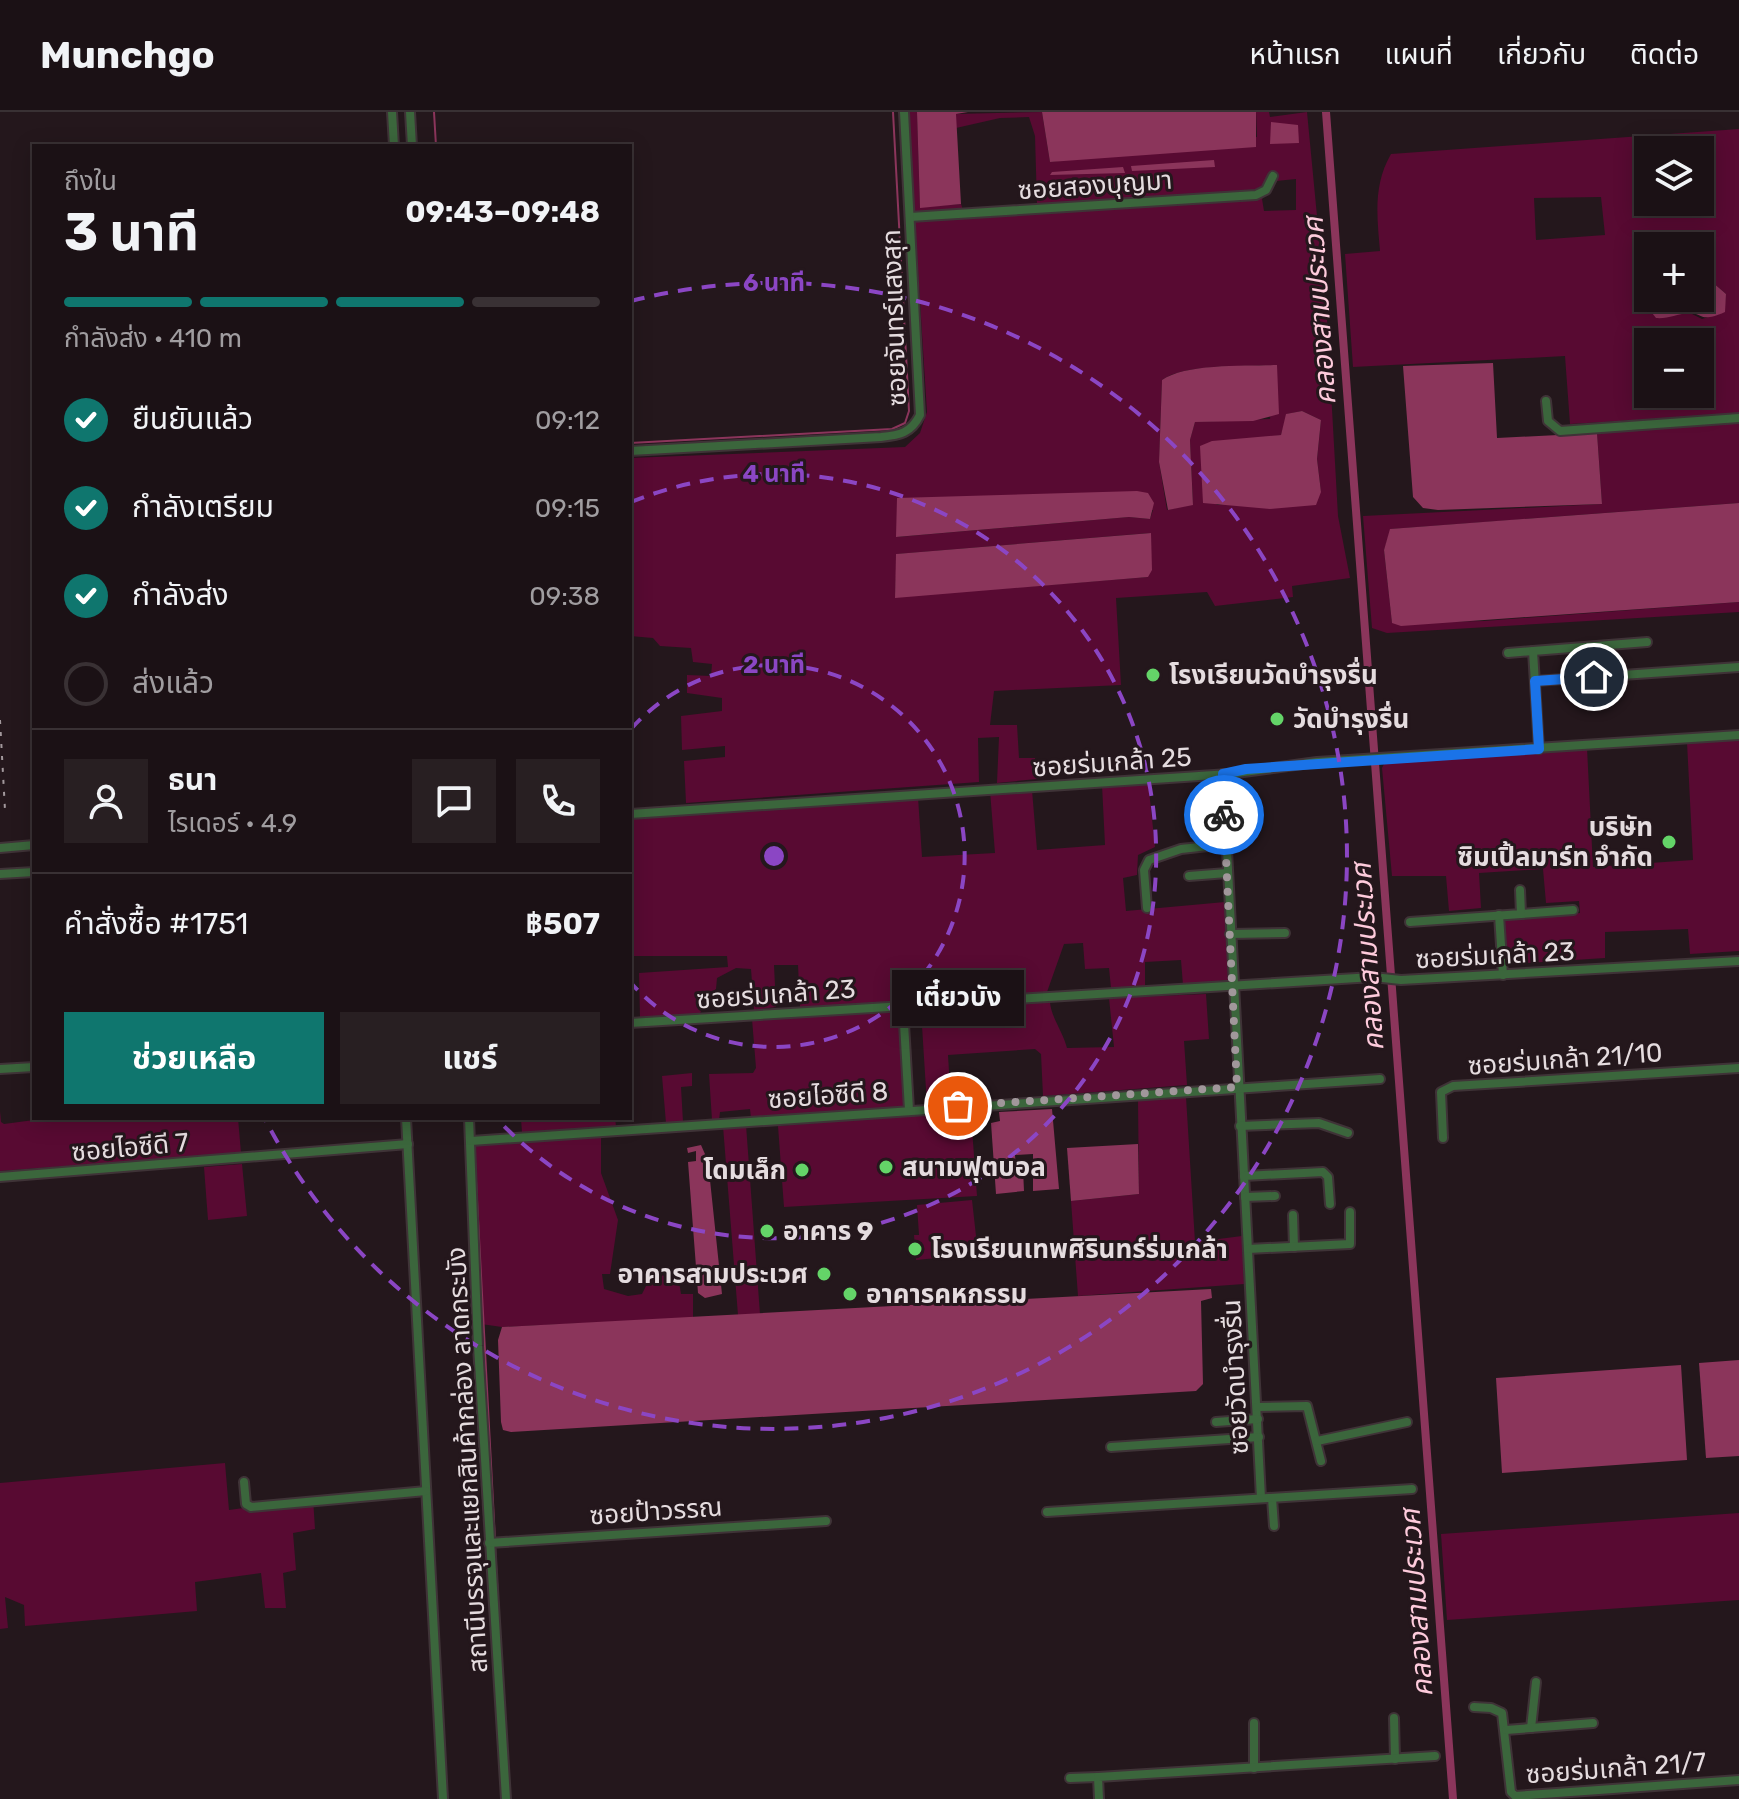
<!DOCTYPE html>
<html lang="th">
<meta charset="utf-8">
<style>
:root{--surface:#1b1115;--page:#281f22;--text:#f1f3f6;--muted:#a09da0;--line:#393134;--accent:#0f766e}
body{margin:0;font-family:Rubik,"Noto Sans Thai",sans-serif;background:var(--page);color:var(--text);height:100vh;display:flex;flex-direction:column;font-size:30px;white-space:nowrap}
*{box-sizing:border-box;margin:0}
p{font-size:26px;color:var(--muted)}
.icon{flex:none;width:44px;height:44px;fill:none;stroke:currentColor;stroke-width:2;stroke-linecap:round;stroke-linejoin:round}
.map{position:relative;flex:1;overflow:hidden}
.side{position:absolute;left:32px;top:32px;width:600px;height:976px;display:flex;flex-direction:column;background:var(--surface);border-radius:0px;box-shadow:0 4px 20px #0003,0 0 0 2px var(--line)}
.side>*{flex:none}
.controls{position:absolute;left:1634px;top:24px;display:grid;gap:16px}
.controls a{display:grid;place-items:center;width:80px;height:80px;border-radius:0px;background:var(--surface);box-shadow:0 4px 20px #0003,0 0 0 2px var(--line);font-size:40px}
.pin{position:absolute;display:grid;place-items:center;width:68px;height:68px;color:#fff;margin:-34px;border:4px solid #fff;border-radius:50%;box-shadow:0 2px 8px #0007}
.courier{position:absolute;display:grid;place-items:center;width:80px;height:80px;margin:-40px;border:6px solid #1a73e8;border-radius:50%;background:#fff;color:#222;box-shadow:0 2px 10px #0007}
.bubble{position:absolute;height:56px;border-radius:0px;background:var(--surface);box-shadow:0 4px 20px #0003,0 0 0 2px var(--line);font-size:26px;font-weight:700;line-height:56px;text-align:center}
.summary em{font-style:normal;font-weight:700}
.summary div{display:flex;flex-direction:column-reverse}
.summary{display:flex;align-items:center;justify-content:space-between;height:136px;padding:0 32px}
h1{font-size:52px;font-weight:700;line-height:60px}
.bar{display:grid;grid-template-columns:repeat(4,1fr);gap:12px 8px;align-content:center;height:96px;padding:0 32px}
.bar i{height:10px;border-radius:6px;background:var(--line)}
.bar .on{background:var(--accent)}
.bar p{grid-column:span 4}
.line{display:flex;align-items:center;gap:20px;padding:0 32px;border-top:2px solid var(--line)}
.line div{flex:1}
.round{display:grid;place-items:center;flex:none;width:84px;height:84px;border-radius:0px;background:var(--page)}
ol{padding:0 32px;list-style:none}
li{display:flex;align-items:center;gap:24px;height:88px}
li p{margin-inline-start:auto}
li .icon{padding:8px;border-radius:50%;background:var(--accent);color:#fff;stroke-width:4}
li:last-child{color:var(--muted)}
li i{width:44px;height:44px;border:4px solid var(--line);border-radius:50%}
.action{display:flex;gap:16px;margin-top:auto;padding:16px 32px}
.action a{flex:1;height:92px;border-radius:0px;background:var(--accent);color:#fff;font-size:32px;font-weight:700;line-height:92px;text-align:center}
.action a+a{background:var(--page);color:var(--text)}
header{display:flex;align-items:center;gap:48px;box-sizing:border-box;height:112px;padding:0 40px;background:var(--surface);border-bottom:2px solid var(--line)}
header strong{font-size:38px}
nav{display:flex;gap:44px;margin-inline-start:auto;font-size:28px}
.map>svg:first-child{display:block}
.green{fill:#580a32;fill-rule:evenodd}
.water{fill:#8b355b}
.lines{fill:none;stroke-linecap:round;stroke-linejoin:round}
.stream{stroke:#8b355b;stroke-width:2}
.canal{stroke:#8b355b;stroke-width:8}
.minor-casing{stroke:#3f3337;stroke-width:12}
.minor{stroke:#3b663c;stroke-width:8}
.rail{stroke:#a2989c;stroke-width:2;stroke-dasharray:4 8;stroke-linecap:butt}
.done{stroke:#a1979b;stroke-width:8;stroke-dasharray:0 14.4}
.route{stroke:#1a73e8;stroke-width:10}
.ring{fill:none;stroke:#8b46c4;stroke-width:4;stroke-dasharray:14 10}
.poi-dot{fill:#64d468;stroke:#24171c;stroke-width:3}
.labels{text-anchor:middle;stroke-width:6;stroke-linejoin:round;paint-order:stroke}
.street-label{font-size:26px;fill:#e5dcdf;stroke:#24171c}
.poi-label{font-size:26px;font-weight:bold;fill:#e5dcdf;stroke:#24171c;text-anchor:start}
.water-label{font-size:28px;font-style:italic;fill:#fecbdc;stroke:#24171c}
.centre{fill:#8b46c4;stroke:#24171c;stroke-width:4}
.ring-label{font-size:24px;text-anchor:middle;font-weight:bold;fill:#8b46c4;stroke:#24171c;stroke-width:6;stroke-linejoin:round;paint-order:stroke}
</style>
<header>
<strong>Munchgo</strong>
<nav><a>หน้าแรก</a><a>แผนที่</a><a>เกี่ยวกับ</a><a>ติดต่อ</a></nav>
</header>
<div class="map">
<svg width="1739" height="1687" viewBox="0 0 1739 1687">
<rect width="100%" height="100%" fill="#24171c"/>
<g class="green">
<path d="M908 0H917L920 95 961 92 963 98 1037 92 1035 24 1029 5 1000 6 956 16V2L1042 0 1050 50 1257 25 1256 0H1269L1270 5 1307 0 1327 208 1338 404 1350 466 1292 474 1293 485 1215 494 1207 480 1116 486 1121 573 994 579 990 613H1017L1019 646H1035L1037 667 997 671 999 625 978 626 979 670 686 691 684 649 725 645V634L682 638 681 604 722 599V586L687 581V563L711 564 712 552 693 550 691 536 660 534 653 526 630 524V346L905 335 920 321 927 300ZM1296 67V98L1264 99 1262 87 1276 69ZM1277 253 1270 307 1195 310 1190 328 1193 392 1167 398 1159 350 1162 268C1185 251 1248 255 1277 253ZM1302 299 1321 308 1317 347 1321 380 1218 393 1210 390 1268 325 1281 323 1287 302ZM897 386 1153 398 1150 407 1129 405 897 425ZM1150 421 1148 465 895 485 897 442Z"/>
<path d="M1739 17V302L1570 312 1565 244 1353 255 1345 142 1380 139C1377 104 1373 73 1391 42ZM1648 38H1700V90H1648ZM1601 85 1605 123 1536 128 1534 86ZM1648 134H1700V170L1711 169 1726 182 1724 200 1702 207 1690 201 1645 192ZM1648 230H1700V282H1648Z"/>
<path d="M1739 311V391L1391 417 1384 438 1392 511 1484 509 1739 490V500L1387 521 1372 516 1363 404 1602 392 1597 321Z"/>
<path d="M1739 628V839L1690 842 1688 817 1605 820V846L1499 853 1496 808 1580 801 1579 789 1546 791 1543 757 1479 761 1481 796 1449 799 1446 764H1392L1382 656 1385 650 1587 636 1593 755 1693 748 1687 630Z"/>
<path d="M1148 669 1155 735 1138 743 1137 763 1123 766 1126 799 1225 790 1228 868 1183 873 1181 848 1145 850V874L1111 876 1109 856 1085 857 1083 831 1064 832 1047 880 800 895 798 853H774L776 895 754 898 751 857 736 856 717 866 716 877 705 885 700 902 640 905 639 861 728 855 727 844H630V703L918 685 922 745 995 741 990 679 1032 678 1037 738 1105 733 1102 673Z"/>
<path d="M1206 882 1209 927 1184 929 1187 973 1043 984 1041 942 1035 937 948 943 951 992 927 993 921 898 1050 890C1051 905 1063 920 1067 936L1114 935 1109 886Z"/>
<path d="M900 899 906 995 751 1006 750 997 720 1000 719 1008H712L709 962 753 961 756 956 752 907Z"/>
<path d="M692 961V974L681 975 683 1010 666 1011 662 964Z"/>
<path d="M1186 985 1195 1130 1242 1124 1244 1172 1078 1184 1071 1089 1139 1082 1138 988Z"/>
<path d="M0 999 1 1010 4 1012 49 1006H238L241 1041 0 1059Z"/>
<path d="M968 999 971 1003 977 1084 784 1095 778 1014Z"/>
<path d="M521 1006H615L616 1014 522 1021Z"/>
<path d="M746 1013 760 1202 738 1203 723 1014Z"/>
<path d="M601 1025V1061L618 1108 610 1162H602L604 1177 628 1184 642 1182 651 1164 678 1163 681 1182H693V1206L502 1215 481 1212 472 1032Z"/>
<path d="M242 1052 247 1104 208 1108 204 1055Z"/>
<path d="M972 1088 978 1142 916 1148 914 1123H919L917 1093Z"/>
<path d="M225 1351 229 1398 313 1386 315 1417 293 1421 296 1458 283 1461 286 1496H265L261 1461 195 1470 197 1499 25 1514 24 1493 5 1485 8 1516 0 1517V1371Z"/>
<path d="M1739 1401V1488L1447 1508 1441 1422Z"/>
</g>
<g class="water">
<path d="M917 0H968L956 2 961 92 920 96Z"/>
<path d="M1042 0H1256V35L1050 50Z"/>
<path d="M1271 10 1298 13 1299 31 1270 32Z"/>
<path d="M1214 48 1215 55 1132 59 1131 54Z"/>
<path d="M1123 55 1125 61 1050 63 1052 60Z"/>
<path d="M1711 169 1726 182 1725 200C1698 212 1704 200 1688 201 1677 202 1668 207 1656 206L1645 192 1648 178V186H1700V170Z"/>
<path d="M1493 251 1497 326 1597 321 1602 392 1438 398 1423 396 1413 385 1403 254Z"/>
<path d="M1277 253 1279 302 1253 309 1195 310 1190 328 1193 393 1168 398 1159 350 1162 268C1185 251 1248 254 1277 253Z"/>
<path d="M1302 299 1321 308 1317 347 1321 380 1316 393 1270 397 1203 391 1200 334 1212 329 1281 323 1286 302Z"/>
<path d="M1137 379 1148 381 1154 391 1150 407 1129 405 896 425 897 386Z"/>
<path d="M1739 391V490L1401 514 1392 511 1384 438 1390 417Z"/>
<path d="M1151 421 1152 458 1148 465 895 486 896 442Z"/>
<path d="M1052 997 1059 1077 1033 1079V1042L1015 1043 1016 1057H1023L1024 1079 996 1082 991 1011 1000 1009 999 1000Z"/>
<path d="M1138 1032 1139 1082 1071 1089 1067 1036Z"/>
<path d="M701 1033 708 1049 722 1182 705 1186 698 1181 688 1050 696 1049V1039L688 1041 687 1036Z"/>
<path d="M1211 1177 1212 1186 1201 1189 1203 1272 1196 1279 511 1320 503 1318 501 1310 498 1228 502 1215Z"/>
<path d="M1739 1248V1344L1706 1346 1699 1251Z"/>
<path d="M1681 1253 1687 1348 1502 1361 1496 1266Z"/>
</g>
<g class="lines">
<g class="stream">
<path d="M434 0 436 34"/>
<path d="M630 331 892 317 905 311 909 299 893 0"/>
<path d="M474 1031 495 1428"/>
<path d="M495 1435 504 1592"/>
</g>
<path class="canal" d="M1326 0 1453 1687"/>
<g class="minor-casing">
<g id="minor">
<path d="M392 0 394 34"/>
<path d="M410 0 412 34"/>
<path d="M910 105 1256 83 1266 78 1273 64"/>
<path d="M1546 289 1548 309 1560 319 1739 306"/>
<path d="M630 339 881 325C900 323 911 321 920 303L904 0"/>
<path d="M1508 541 1533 539"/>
<path d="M1535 569 1739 555"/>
<path d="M1539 637 1533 539 1647 530"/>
<path d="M1223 662 1261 1386"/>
<path d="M630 702 1229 662 1317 650 1739 623"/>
<path d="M0 736 34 733"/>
<path d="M0 762 34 760"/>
<path d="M1189 764 1227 761"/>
<path d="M1147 796 1144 758 1149 748 1181 737 1226 732"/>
<path d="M1521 802 1573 798"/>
<path d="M1499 803 1503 863"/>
<path d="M1410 810 1521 802 1520 778"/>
<path d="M1230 822 1285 821"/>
<path d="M903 894 909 998"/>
<path d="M630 911 1373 865 1401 868 1739 849"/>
<path d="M0 957 34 955"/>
<path d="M406 1006 443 1687"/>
<path d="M469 1006 478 1234 506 1687"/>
<path d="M1240 1014 1319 1011 1348 1021"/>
<path d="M1443 1026 1441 980 1453 974 1739 956"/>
<path d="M471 1029 1380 967"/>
<path d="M1244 1064 1323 1060 1328 1065 1330 1092"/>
<path d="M0 1065 408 1032"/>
<path d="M1245 1085 1275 1084"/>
<path d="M1293 1103 1294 1135"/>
<path d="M1248 1137 1350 1132V1100"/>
<path d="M1257 1295 1307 1294 1321 1349"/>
<path d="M1216 1310 1258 1307"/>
<path d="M1317 1329 1407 1310"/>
<path d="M1111 1335 1259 1325"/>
<path d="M244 1370 246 1392 251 1395 426 1379"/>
<path d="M1272 1386 1274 1414"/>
<path d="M1047 1400 1412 1377"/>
<path d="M489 1431 826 1409"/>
<path d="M1474 1595 1491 1596 1502 1601 1511 1680 1515 1684 1739 1668"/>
<path d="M1394 1606 1395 1647"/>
<path d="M1254 1611V1656"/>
<path d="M1531 1616 1536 1570"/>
<path d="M1506 1618 1593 1611"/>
<path d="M1070 1666 1098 1665"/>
<path d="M1099 1687 1098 1665 1435 1644"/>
</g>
</g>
<use href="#minor" class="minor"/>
<path class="rail" d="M0 608 5 698"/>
</g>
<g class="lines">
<path class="done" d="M958 994 1237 975 1224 703"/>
<path class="route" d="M1224 703 1223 662 1246 657 1539 637 1535 569 1594 565"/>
</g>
<g class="ring">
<path d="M631 617A191 191 0 1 1 631 871"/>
<path d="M631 390A382 382 0 1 1 497 1007"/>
<path d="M631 189A573 573 0 1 1 266 1009"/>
</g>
<g class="poi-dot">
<circle cx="1153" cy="563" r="8"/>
<circle cx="1277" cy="607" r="8"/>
<circle cx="1669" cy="730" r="8"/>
<circle cx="886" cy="1055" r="8"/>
<circle cx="802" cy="1058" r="8"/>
<circle cx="767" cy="1119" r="8"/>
<circle cx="915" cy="1137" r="8"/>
<circle cx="824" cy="1162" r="8"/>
<circle cx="850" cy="1182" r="8"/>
</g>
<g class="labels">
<g class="street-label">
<text transform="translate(1095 73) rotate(-4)" y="9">ซอยสองบุญมา</text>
<text transform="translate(894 206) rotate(-92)" y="9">ซอยจันทร์แสงสุก</text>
<text transform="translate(1112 650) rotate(-4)" y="9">ซอยร่มเกล้า 25</text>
<text transform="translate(1495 843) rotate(-3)" y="9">ซอยร่มเกล้า 23</text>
<text transform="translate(776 882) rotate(-4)" y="9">ซอยร่มเกล้า 23</text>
<text transform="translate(1565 947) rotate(-4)" y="9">ซอยร่มเกล้า 21/10</text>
<text transform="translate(828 983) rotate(-4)" y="9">ซอยไอซีดี 8</text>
<text transform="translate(130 1035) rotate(-5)" y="9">ซอยไอซีดี 7</text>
<text transform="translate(1235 1265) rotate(-93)" y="9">ซอยวัดบำรุงรื่น</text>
<text transform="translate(467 1348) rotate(-93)" y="9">สถานีบรรจุและแยกสินค้ากล่อง ลาดกระบัง</text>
<text transform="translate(656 1399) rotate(-4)" y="9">ซอยป้าวรรณ</text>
<text transform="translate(1616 1656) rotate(-4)" y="9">ซอยร่มเกล้า 21/7</text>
</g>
<g class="poi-label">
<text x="1169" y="572">โรงเรียนวัดบำรุงรื่น</text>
<text x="1293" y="616">วัดบำรุงรื่น</text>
<text x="1653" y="724" text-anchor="end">บริษัท<tspan x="1653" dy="30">ซิมเปิ้ลมาร์ท จำกัด</tspan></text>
<text x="902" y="1064">สนามฟุตบอล</text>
<text x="786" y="1067" text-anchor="end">โดมเล็ก</text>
<text x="783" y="1128">อาคาร 9</text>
<text x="931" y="1146">โรงเรียนเทพศิรินทร์ร่มเกล้า</text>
<text x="808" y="1171" text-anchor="end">อาคารสามประเวศ</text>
<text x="866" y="1191">อาคารคหกรรม</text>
</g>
<g class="water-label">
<text transform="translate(1319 199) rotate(-94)" y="10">คลองสามประเวศ</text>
<text transform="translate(1367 845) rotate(-94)" y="10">คลองสามประเวศ</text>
<text transform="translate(1416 1491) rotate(-94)" y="10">คลองสามประเวศ</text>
</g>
</g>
<circle cx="774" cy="744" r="12" class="centre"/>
<g class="ring-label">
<text x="774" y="179">6 นาที</text>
<text x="774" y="370">4 นาที</text>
<text x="774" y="561">2 นาที</text>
</g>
</svg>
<div class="controls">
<a><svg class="icon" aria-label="layers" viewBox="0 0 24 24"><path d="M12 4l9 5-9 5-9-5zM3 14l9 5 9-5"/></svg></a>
<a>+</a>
<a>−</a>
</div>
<div class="pin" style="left:958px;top:994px;background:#ea580c"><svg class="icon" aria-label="bag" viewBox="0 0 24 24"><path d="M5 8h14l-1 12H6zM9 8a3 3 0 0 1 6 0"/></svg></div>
<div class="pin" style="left:1594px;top:565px;background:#1f2937"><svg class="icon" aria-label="home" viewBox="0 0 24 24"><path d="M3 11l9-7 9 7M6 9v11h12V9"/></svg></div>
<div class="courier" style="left:1224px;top:703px"><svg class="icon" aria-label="bike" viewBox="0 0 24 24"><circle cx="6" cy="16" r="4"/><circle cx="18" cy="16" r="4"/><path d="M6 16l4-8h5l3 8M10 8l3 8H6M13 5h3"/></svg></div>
<div class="bubble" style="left:892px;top:858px;width:132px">เตี๋ยวบัง</div>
<section class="side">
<div class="summary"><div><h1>3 นาที</h1><p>ถึงใน</p></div><em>09:43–09:48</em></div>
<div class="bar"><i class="on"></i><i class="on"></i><i class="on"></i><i></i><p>กำลังส่ง · 410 m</p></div>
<ol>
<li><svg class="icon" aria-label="check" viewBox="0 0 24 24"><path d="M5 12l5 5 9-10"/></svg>ยืนยันแล้ว<p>09:12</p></li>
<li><svg class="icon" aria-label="check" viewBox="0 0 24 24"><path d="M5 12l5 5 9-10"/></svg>กำลังเตรียม<p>09:15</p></li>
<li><svg class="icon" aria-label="check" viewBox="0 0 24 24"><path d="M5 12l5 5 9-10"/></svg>กำลังส่ง<p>09:38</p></li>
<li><i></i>ส่งแล้ว</li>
</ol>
<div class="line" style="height:144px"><a class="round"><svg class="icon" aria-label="person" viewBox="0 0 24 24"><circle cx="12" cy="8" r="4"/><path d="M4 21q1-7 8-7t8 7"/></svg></a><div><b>ธนา</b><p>ไรเดอร์ · 4.9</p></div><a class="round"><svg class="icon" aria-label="chat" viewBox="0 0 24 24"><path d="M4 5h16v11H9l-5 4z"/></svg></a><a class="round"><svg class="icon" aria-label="phone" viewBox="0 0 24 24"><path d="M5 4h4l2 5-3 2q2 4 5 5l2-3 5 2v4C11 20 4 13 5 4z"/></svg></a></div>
<div class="line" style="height:104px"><div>คำสั่งซื้อ #1751</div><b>฿507</b></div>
<div class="action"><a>ช่วยเหลือ</a><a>แชร์</a></div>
</section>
</div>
